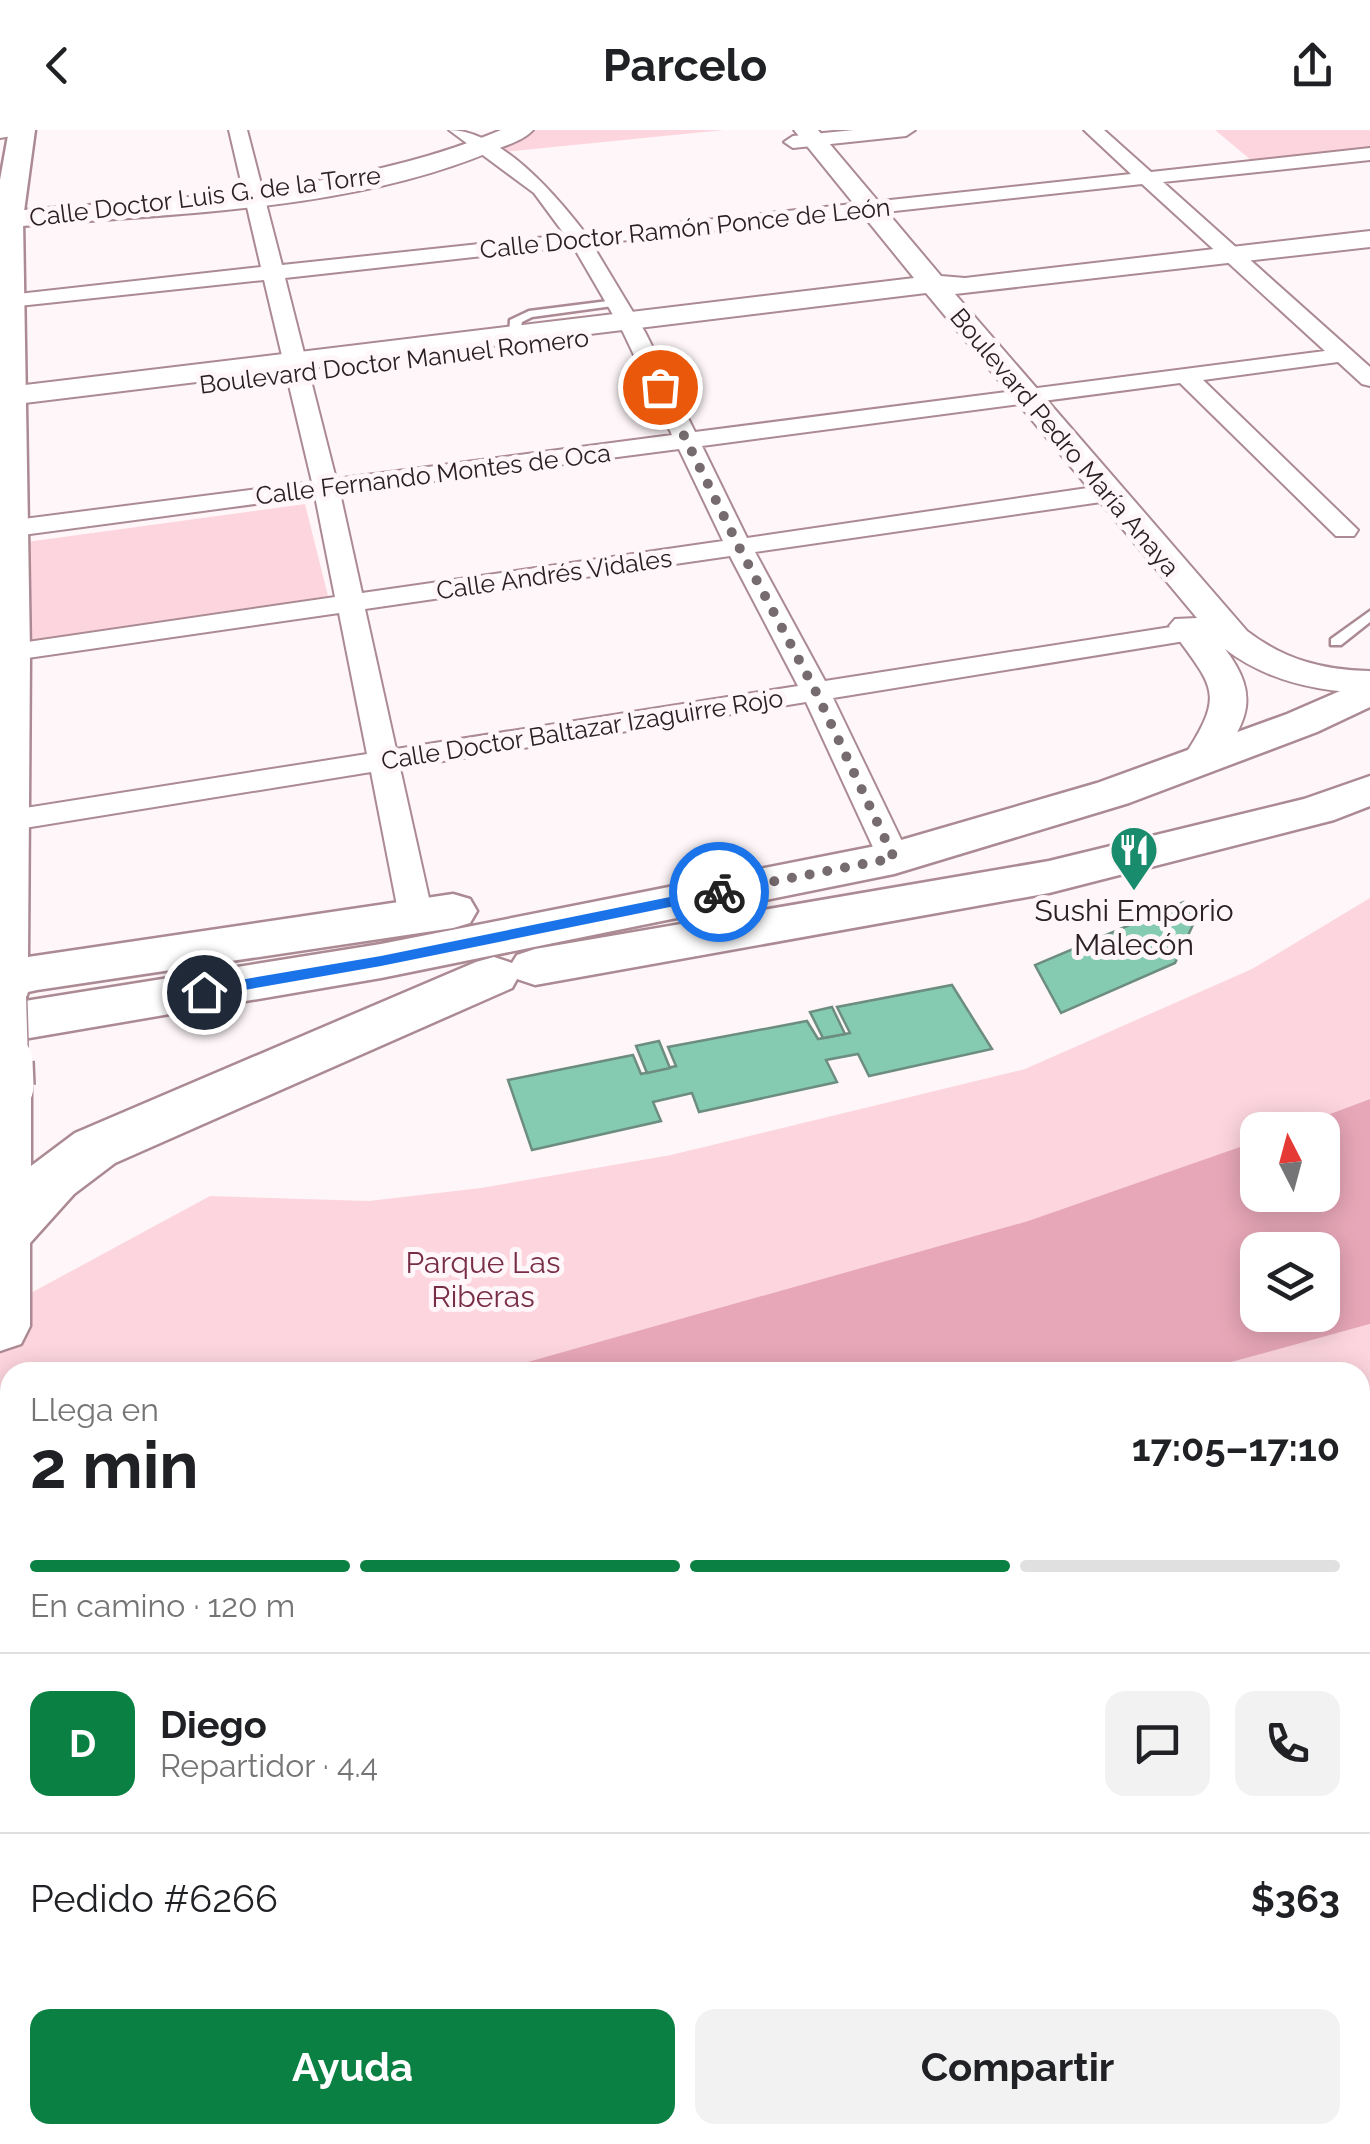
<!DOCTYPE html>
<html lang="es">
<meta charset="utf-8">
<style>
:root{--surface:#fff;--page:#f2f2f2;--text:#202124;--muted:#757577;--line:#e0e0e0;--accent:#0b8043}
body{margin:0;font-family:Raleway,sans-serif;background:var(--page);color:var(--text);height:100vh;display:flex;flex-direction:column;font-size:38px;white-space:nowrap}
*{box-sizing:border-box;margin:0}
p{font-size:32px;color:var(--muted)}
.icon{flex:none;width:55px;height:55px;fill:none;stroke:currentColor;stroke-width:2;stroke-linecap:round;stroke-linejoin:round}
.map{position:relative;flex:1;overflow:hidden}
.side{position:absolute;left:0px;top:1232px;width:1370px;height:782px;display:flex;flex-direction:column;background:var(--surface);border-radius:30px 30px 0 0;box-shadow:0 5px 25px #0003}
.side>*{flex:none}
.needle{width:65px;rotate:354deg}
.controls{position:absolute;left:1240px;top:982px;display:grid;gap:20px}
.controls a{display:grid;place-items:center;width:100px;height:100px;border-radius:20px;background:var(--surface);box-shadow:0 5px 25px #0003;font-size:50px}
.pin{position:absolute;display:grid;place-items:center;width:85px;height:85px;color:#fff;margin:-42px;border:5px solid #fff;border-radius:50%;box-shadow:0 2px 10px #0007}
.courier{position:absolute;display:grid;place-items:center;width:100px;height:100px;margin:-50px;border:8px solid #1a73e8;border-radius:50%;background:#fff;color:#222;box-shadow:0 2px 12px #0007}
.head em{font-style:normal;font-weight:700}
.head div{display:flex;flex-direction:column-reverse}
.head{display:flex;align-items:center;justify-content:space-between;height:170px;padding:0 30px}
h1{font-size:65px;font-weight:700;line-height:75px}
.bar{display:grid;grid-template-columns:repeat(4,1fr);gap:15px 10px;align-content:center;height:120px;padding:0 30px}
.bar i{height:12px;border-radius:8px;background:var(--line)}
.bar .selected{background:var(--accent)}
.bar p{grid-column:span 4}
.line{display:flex;align-items:center;gap:25px;padding:0 30px;border-top:2px solid var(--line)}
.line div{flex:1}
.round{display:grid;place-items:center;flex:none;width:105px;height:105px;border-radius:20px;background:var(--page)}
.action{display:flex;gap:20px;margin-top:auto;padding:20px 30px}
.action a{flex:1;height:115px;border-radius:20px;background:var(--accent);color:#fff;font-size:40px;font-weight:700;line-height:115px;text-align:center}
.action a+a{background:var(--page);color:var(--text)}
header{display:flex;justify-content:space-between;align-items:center;height:130px;padding:0 30px;background:var(--surface);font-size:45px;font-weight:700}
.map>svg:first-child{display:block}
.green{fill:#fdd5df}
.water{fill:#e7a7b8;fill-rule:evenodd}
.building{fill:#85cbb2;stroke:#6c8d80;stroke-width:2.5}
.lines{fill:none;stroke-linecap:round;stroke-linejoin:round}
.service-casing{stroke:#ab8a93;stroke-width:5}
.minor-casing{stroke:#ab8a93;stroke-width:4}
.tertiary-casing{stroke:#ab8a93;stroke-width:4}
.secondary-casing{stroke:#ab8a93;stroke-width:5}
.primary-casing{stroke:#ab8a93;stroke-width:5}
.service{fill:#fff;fill-rule:evenodd}
.minor{fill:#fff;fill-rule:evenodd}
.tertiary{fill:#fff;fill-rule:evenodd}
.secondary{fill:#fff;fill-rule:evenodd}
.primary{fill:#fff;fill-rule:evenodd}
.secondary-bridge-far1-casing{stroke:#ab8a93;stroke-width:51;stroke-linecap:butt}
.secondary-bridge-casing{stroke:#ab8a93;stroke-width:64;stroke-linecap:butt}
.secondary-bridge-far1{stroke:#fff;stroke-width:48}
.secondary-bridge{stroke:#fff;stroke-width:59}
.route{fill:#1a73e8}
.done{stroke:#766b6e;stroke-width:10;stroke-dasharray:0 18}
.labels{text-anchor:middle;stroke-width:10;stroke-linejoin:round;paint-order:stroke}
.far-street-label{font-size:25px;fill:#2d2024;stroke:#fef6f8}
.poi-label{font-size:30px;fill:#2d2024;stroke:#fef6f8}
.park-label{font-size:30px;fill:#782d47;stroke:#fef6f8}
</style>
<header><svg class="icon" aria-label="back" viewBox="0 0 24 24"><path d="M15 5l-7 7 7 7"/></svg>Parcelo<svg class="icon" aria-label="share" viewBox="0 0 24 24"><path d="M12 15V3M7 8l5-5 5 5M5 13v7h14v-7"/></svg></header>
<div class="map">
<svg width="1370" height="2014" viewBox="0 0 1370 2014">
<rect width="100%" height="100%" fill="#fef6f8"/>
<g class="green">
<path d="M525 0H724L502 22 487 18Z"/>
<path d="M1215 0H1370V17L1251 30Z"/>
<path d="M305 374 328 466 16 512 12 414Z"/>
<path d="M1370 768V969L1287 1000H1258L1257 1011 1028 1091 492 1242H10V1352L0 1353V1170L29 1164 210 1066 369 1071 481 1058 671 1025 1025 939 1252 839Z"/>
<path d="M1370 1194V1622L1360 1627V1242H1195Z"/>
<path d="M0 1812 10 1813V1932L0 1934Z"/>
</g>
<g class="water">
<path d="M1370 969V1194L1195 1242H492L1028 1091 1257 1011 1258 1065H1322V1000H1287ZM1322 1120V1185H1258V1120Z"/>
<path d="M10 1352V1813L0 1812V1353Z"/>
</g>
<g class="building">
<path d="M1184 772 1199 782 1175 833 1061 883 1035 835Z"/>
<path d="M952 855 992 919 869 946 858 924 826 930 837 952 699 982 692 963 653 972 661 991 532 1020 508 950 633 925 641 944 676 936 668 917 807 891 818 909 850 903 837 877Z"/>
<path d="M832 877 845 904 823 908 810 882Z"/>
<path d="M659 911 670 938 647 943 636 916Z"/>
</g>
<g class="lines">
<g class="service-casing">
<g id="service">
<path d="M616 170 622 173 620 175 532 187 522 192 519 208 509 205 510 190 529 181Z"/>
<path d="M1370 481V492L1341 515H1331V509Z"/>
</g>
</g>
<g class="minor-casing">
<g id="minor">
<path d="M0 0H27L24 4 0 8Z"/>
<path d="M229 0H247L282 135 565 105 534 63 449 0C500 0 555 64 585 103L1131 44 1084 0H1104L1151 42 1370 18V30L1163 52 1370 237V256L1362 254 1338 232 1203 250 1358 400 1354 406H1336L1180 253 702 316 747 408 1108 355 1121 363 1108 371 755 422 825 551 1222 489 1236 497 1222 505 833 568 910 728 905 735 894 739 883 735 878 728 806 572 400 638 433 786 428 794 416 797 404 794 399 786 371 642 0 702V682L367 624 339 483 0 532V516L335 467 315 366 0 408V392L312 352 264 150 0 178V166L261 137ZM1142 54 1325 221 695 302 645 202 592 114ZM573 116 623 202 672 305 336 349 285 148ZM679 319 723 411 362 463 340 363ZM730 426 798 556 396 619 365 479Z"/>
<path d="M854 0H915L906 6 793 18 784 12 793 6Z"/>
</g>
</g>
<g class="tertiary-casing">
<g id="tertiary">
<path d="M501 0H533C523 11 506 15 492 21 344 84 159 83 0 98V82C168 67 343 66 501 0Z"/>
<path d="M794 0H818L941 146 965 148 1370 101V117L955 164 1247 501C1285 530 1323 540 1370 541V563C1318 562 1267 551 1225 519 1263 569 1245 593 1214 639L1200 643 1186 639 1181 631C1228 560 1213 559 1169 496L1175 489 1197 488 926 163 0 276V258L914 148Z"/>
</g>
</g>
<g class="secondary-casing">
<g id="secondary">
<path d="M9 0H35L23 89 30 523 28 827 453 764 470 769 477 781 470 793 453 798 37 860 28 862 25 871 381 814 891 713 1097 653 1287 584 1370 548V577L1317 602 1129 673 894 744 381 848 0 913V50Z"/>
<path d="M1370 646V676L1334 690 1049 763 535 855 517 849 512 858 115 1033 74 1064 30 1113V1196L21 1214 0 1221V937L23 942 31 956V1036L75 1003 476 832 494 827 512 833 517 825 535 819 1049 731 1304 669Z"/>
</g>
</g>
<g class="primary-casing">
<g id="primary">
<path d="M1370 1663V1737L1360 1741V1667Z"/>
<path d="M1370 1756V1832L1360 1836V1758Z"/>
<path d="M10 1910V1992L0 1993V1911Z"/>
<path d="M238 2005H355L352 2014H234Z"/>
<path d="M614 2005H730L727 2014H610Z"/>
</g>
</g>
<use href="#service" class="service"/>
<use href="#minor" class="minor"/>
<use href="#tertiary" class="tertiary"/>
<use href="#secondary" class="secondary"/>
<use href="#primary" class="primary"/>
<g class="secondary-bridge-far1-casing">
<path id="secondary-bridge-far1" d="M2 867 4 934"/>
</g>
<g class="secondary-bridge-casing">
<path id="secondary-bridge" d="M3 932 4 956"/>
</g>
<use href="#secondary-bridge-far1" class="secondary-bridge-far1"/>
<use href="#secondary-bridge" class="secondary-bridge"/>
</g>
<path class="route" d="M719 757 724 759V766L381 836 204 867 197 862 204 856 381 826Z"/>
<g class="lines">
<path class="done" d="M660 257 739 417 816 562 894 728 719 762"/>
</g>
<defs>
<g id="restaurant-pin" transform="scale(2.5)"><path d="M0 17L-7.5 6A9.5 9.5 0 1 1 7.5 6Z" fill="#188c6d" stroke="#fef6f8"/><path d="M-5-6h1v4h1v-4h1v4h1v-4h1v5L-1.5 .5V6h-2V.5L-5-1ZM5-6V6H3V1.5H1.5Q1.5-4 5-6Z" fill="#fff"/></g>
</defs>
<g fill-rule="evenodd">
<use href="#restaurant-pin" x="1134" y="720"/>
</g>
<g class="labels">
<g class="far-street-label">
<text transform="translate(205 66) rotate(-7)" y="9">Calle Doctor Luis G. de la Torre</text>
<text transform="translate(685 98) rotate(-6)" y="9">Calle Doctor Ramón Ponce de León</text>
<text transform="translate(394 231) rotate(-7)" y="9">Boulevard Doctor Manuel Romero</text>
<text transform="translate(1065 312) rotate(50)" y="9">Boulevard Pedro María Anaya</text>
<text transform="translate(433 344) rotate(-7)" y="9">Calle Fernando Montes de Oca</text>
<text transform="translate(554 444) rotate(-8)" y="9">Calle Andrés Vidales</text>
<text transform="translate(582 599) rotate(-9)" y="9">Calle Doctor Baltazar Izaguirre Rojo</text>
</g>
<g class="poi-label">
<text x="1134" y="791">Sushi Emporio<tspan x="1134" dy="34">Malecón</tspan></text>
</g>
<g class="park-label">
<text x="483" y="1143">Parque Las<tspan x="483" dy="34">Riberas</tspan></text>
</g>
</g>
</svg>
<div class="controls">
<a><svg class="needle" viewBox="-14 -14 28 28"><path d="M0-13l5 13h-10z" fill="#e53935"/><path d="M0 13l5-13h-10z" fill="#757577"/></svg></a>
<a><svg class="icon" aria-label="layers" viewBox="0 0 24 24"><path d="M12 4l9 5-9 5-9-5zM3 14l9 5 9-5"/></svg></a>
</div>
<div class="pin" style="left:660px;top:257px;background:#ea580c"><svg class="icon" aria-label="bag" viewBox="0 0 24 24"><path d="M5 8h14l-1 12H6zM9 8a3 3 0 0 1 6 0"/></svg></div>
<div class="pin" style="left:204px;top:862px;background:#1f2937"><svg class="icon" aria-label="home" viewBox="0 0 24 24"><path d="M3 11l9-7 9 7M6 9v11h12V9"/></svg></div>
<div class="courier" style="left:719px;top:762px"><svg class="icon" aria-label="bike" viewBox="0 0 24 24"><circle cx="6" cy="16" r="4"/><circle cx="18" cy="16" r="4"/><path d="M6 16l4-8h5l3 8M10 8l3 8H6M13 5h3"/></svg></div>
<section class="side">
<div class="head"><div><h1>2 min</h1><p>Llega en</p></div><em>17:05–17:10</em></div>
<div class="bar"><i class="selected"></i><i class="selected"></i><i class="selected"></i><i></i><p>En camino · 120 m</p></div>
<div class="line" style="height:180px"><b class="round" style="background:var(--accent);color:#fff">D</b><div><b>Diego</b><p>Repartidor · 4.4</p></div><a class="round"><svg class="icon" aria-label="chat" viewBox="0 0 24 24"><path d="M4 5h16v11H9l-5 4z"/></svg></a><a class="round"><svg class="icon" aria-label="phone" viewBox="0 0 24 24"><path d="M5 4h4l2 5-3 2q2 4 5 5l2-3 5 2v4C11 20 4 13 5 4z"/></svg></a></div>
<div class="line" style="height:130px"><div>Pedido #6266</div><b>$363</b></div>
<div class="action"><a>Ayuda</a><a>Compartir</a></div>
</section>
</div>
